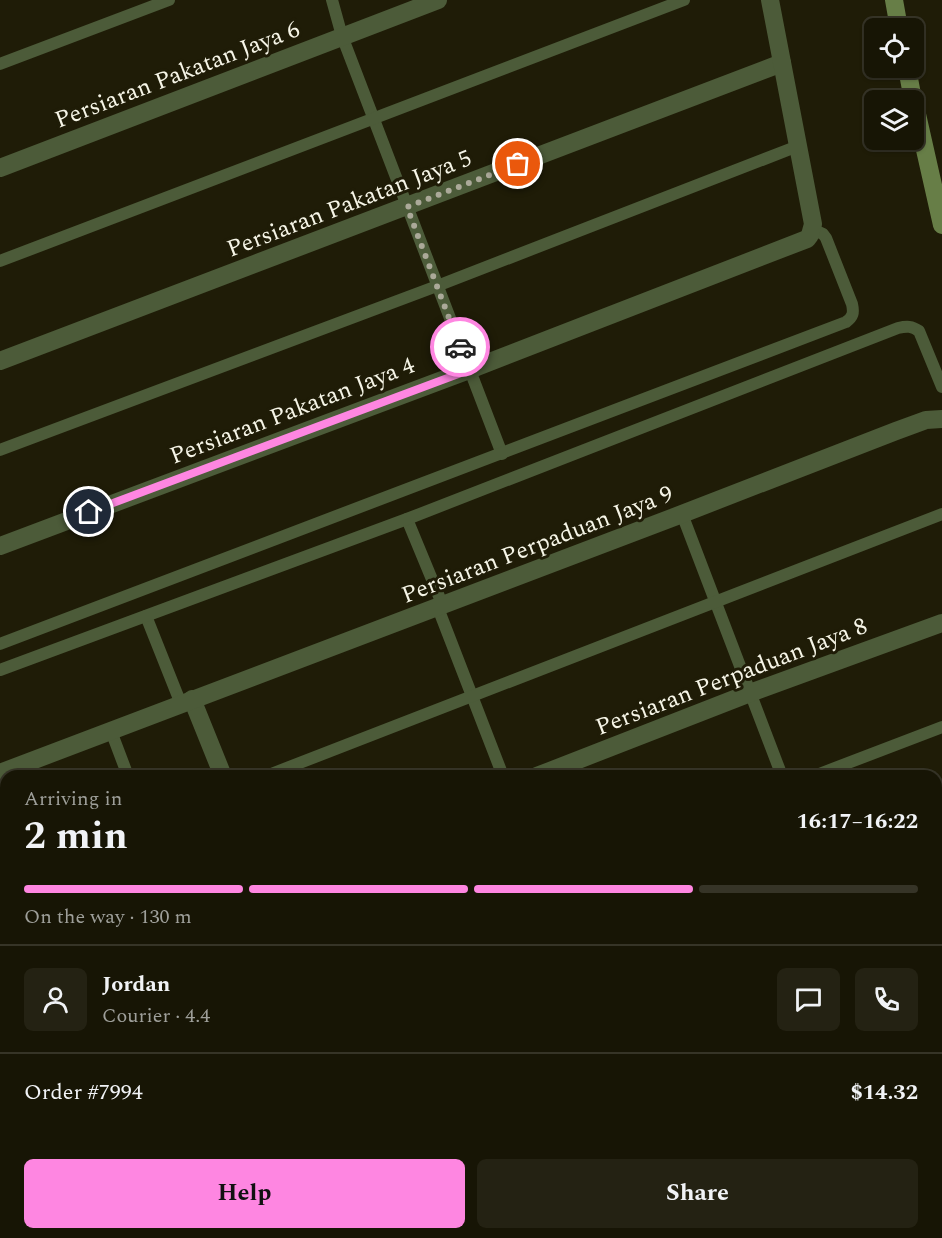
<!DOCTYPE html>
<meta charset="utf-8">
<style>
:root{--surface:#171505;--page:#242213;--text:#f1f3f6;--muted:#9e9f9a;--line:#363427;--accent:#fe86e1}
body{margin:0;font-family:Spectral,serif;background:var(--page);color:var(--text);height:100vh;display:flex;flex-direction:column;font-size:22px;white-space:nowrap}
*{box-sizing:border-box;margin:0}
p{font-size:20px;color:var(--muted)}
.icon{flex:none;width:33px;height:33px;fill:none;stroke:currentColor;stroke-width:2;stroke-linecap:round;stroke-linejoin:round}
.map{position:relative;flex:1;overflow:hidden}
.side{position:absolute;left:0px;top:770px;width:942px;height:470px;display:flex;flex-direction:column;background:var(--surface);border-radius:18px 18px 0 0;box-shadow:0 2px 4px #0004,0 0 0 2px var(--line)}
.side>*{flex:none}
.buttons{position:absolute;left:864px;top:18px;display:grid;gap:12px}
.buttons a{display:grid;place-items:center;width:60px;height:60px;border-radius:9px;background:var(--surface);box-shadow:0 2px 4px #0004,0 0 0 2px var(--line);font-size:30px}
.pin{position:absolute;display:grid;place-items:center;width:51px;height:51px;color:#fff;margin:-26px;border:3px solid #fff;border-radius:50%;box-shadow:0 2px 6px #0007}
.courier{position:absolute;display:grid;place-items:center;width:60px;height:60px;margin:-30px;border:4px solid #fe86e1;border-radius:50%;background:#fff;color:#222;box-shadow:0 2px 8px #0007}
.head em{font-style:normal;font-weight:700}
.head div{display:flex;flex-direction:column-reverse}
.head{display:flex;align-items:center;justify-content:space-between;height:102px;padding:0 24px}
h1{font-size:39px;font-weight:700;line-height:45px}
.bar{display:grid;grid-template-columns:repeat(4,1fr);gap:9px 6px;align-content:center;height:72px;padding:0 24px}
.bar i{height:8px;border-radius:4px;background:var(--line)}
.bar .on{background:var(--accent)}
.bar p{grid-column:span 4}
.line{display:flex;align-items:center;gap:15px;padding:0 24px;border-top:2px solid var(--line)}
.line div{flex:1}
.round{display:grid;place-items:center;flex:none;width:63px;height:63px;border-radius:9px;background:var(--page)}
.primary-button{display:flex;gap:12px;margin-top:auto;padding:12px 24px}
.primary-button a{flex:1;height:69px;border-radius:9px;background:var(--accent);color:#111;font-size:24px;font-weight:700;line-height:69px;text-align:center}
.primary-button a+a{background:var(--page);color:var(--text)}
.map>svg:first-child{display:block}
.green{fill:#4b2102}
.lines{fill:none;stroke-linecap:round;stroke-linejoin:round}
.lane{stroke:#4c5b39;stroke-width:12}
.street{stroke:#4c5b39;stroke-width:18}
.secondary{stroke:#677e47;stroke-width:18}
.done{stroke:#aba999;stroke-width:6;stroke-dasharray:0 10.8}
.route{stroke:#fe86e1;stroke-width:8}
.labels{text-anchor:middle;stroke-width:6;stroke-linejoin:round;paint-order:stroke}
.street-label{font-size:24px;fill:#f6f5e7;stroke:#1f1c07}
</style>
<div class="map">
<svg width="942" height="1238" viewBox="0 0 942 1238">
<rect width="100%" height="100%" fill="#1f1c07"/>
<path class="green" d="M936 983 942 998V1107L936 1108Z"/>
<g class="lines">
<g class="lane">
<path d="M332 0 342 36 502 454"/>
<path d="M0 64 169 0"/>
<path d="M0 261 684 0"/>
<path d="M0 450 437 286 798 146"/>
<path d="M682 514 782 776"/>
<path d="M407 519 443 606"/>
<path d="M438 608 503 776"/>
<path d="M146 616 181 704"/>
<path d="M0 644 846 322C853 317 854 313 852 304L826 238 823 234 812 229"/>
<path d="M0 670 407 519 898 328C907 326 912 326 919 331L942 387"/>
<path d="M111 731 128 776"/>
<path d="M266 776 942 514"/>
<path d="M814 776 942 727"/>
<path d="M0 876 6 873"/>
<path d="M881 1233 882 1238"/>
</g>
<g class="street">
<path d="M0 168 438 0"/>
<path d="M0 361 782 63"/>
<path d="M0 546 469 370 807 239 810 235 813 224 770 0"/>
<path d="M192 699 223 776"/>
<path d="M0 773 682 514 896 431 926 420 942 419"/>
<path d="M537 776 750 693 942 623"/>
<path d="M936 835 942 832"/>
<path d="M936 908 942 925"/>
<path d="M0 969 6 972"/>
<path d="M936 1142 942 1141"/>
<path d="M393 1233 395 1238"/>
<path d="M535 1238 556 1233"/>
</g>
<g class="secondary">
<path d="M894 0 899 28"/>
<path d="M907 68 913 100"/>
<path d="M914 101 942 225"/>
</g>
</g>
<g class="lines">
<path class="done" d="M460 347 407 207 518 164"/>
<path class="route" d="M89 512 469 370 460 347"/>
</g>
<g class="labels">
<g class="street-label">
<text transform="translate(177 74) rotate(-21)" y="8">Persiaran Pakatan Jaya 6</text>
<text transform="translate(349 203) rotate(-21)" y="8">Persiaran Pakatan Jaya 5</text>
<text transform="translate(292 410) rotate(-21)" y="8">Persiaran Pakatan Jaya 4</text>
<text transform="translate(537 544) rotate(-21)" y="8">Persiaran Perpaduan Jaya 9</text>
<text transform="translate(731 676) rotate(-21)" y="8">Persiaran Perpaduan Jaya 8</text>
</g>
</g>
</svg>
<div class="buttons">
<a><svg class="icon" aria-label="locate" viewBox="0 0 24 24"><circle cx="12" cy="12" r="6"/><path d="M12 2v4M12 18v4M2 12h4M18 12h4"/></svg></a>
<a><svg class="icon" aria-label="layers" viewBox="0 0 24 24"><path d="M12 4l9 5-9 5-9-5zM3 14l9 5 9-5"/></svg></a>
</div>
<div class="pin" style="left:518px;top:164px;background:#ea580c"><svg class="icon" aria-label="bag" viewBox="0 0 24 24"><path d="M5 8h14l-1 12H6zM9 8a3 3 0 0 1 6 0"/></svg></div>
<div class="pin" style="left:89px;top:512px;background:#1f2937"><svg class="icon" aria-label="home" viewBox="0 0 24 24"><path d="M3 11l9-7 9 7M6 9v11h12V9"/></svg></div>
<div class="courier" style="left:460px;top:347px"><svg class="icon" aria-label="car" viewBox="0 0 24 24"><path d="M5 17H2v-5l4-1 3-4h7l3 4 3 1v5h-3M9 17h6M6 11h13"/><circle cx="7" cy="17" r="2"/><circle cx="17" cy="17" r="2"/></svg></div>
<section class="side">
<div class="head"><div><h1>2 min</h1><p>Arriving in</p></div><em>16:17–16:22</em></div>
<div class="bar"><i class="on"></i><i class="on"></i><i class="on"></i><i></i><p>On the way · 130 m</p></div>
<div class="line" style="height:108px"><a class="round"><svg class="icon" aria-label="person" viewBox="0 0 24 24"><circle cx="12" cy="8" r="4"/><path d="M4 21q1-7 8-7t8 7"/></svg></a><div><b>Jordan</b><p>Courier · 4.4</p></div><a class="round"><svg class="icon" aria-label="chat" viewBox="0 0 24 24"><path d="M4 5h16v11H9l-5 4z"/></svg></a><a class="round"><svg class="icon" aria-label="phone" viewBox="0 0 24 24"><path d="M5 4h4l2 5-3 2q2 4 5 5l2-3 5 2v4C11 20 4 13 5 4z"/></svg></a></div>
<div class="line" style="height:78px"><div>Order #7994</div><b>$14.32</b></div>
<div class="primary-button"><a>Help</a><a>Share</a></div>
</section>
</div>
